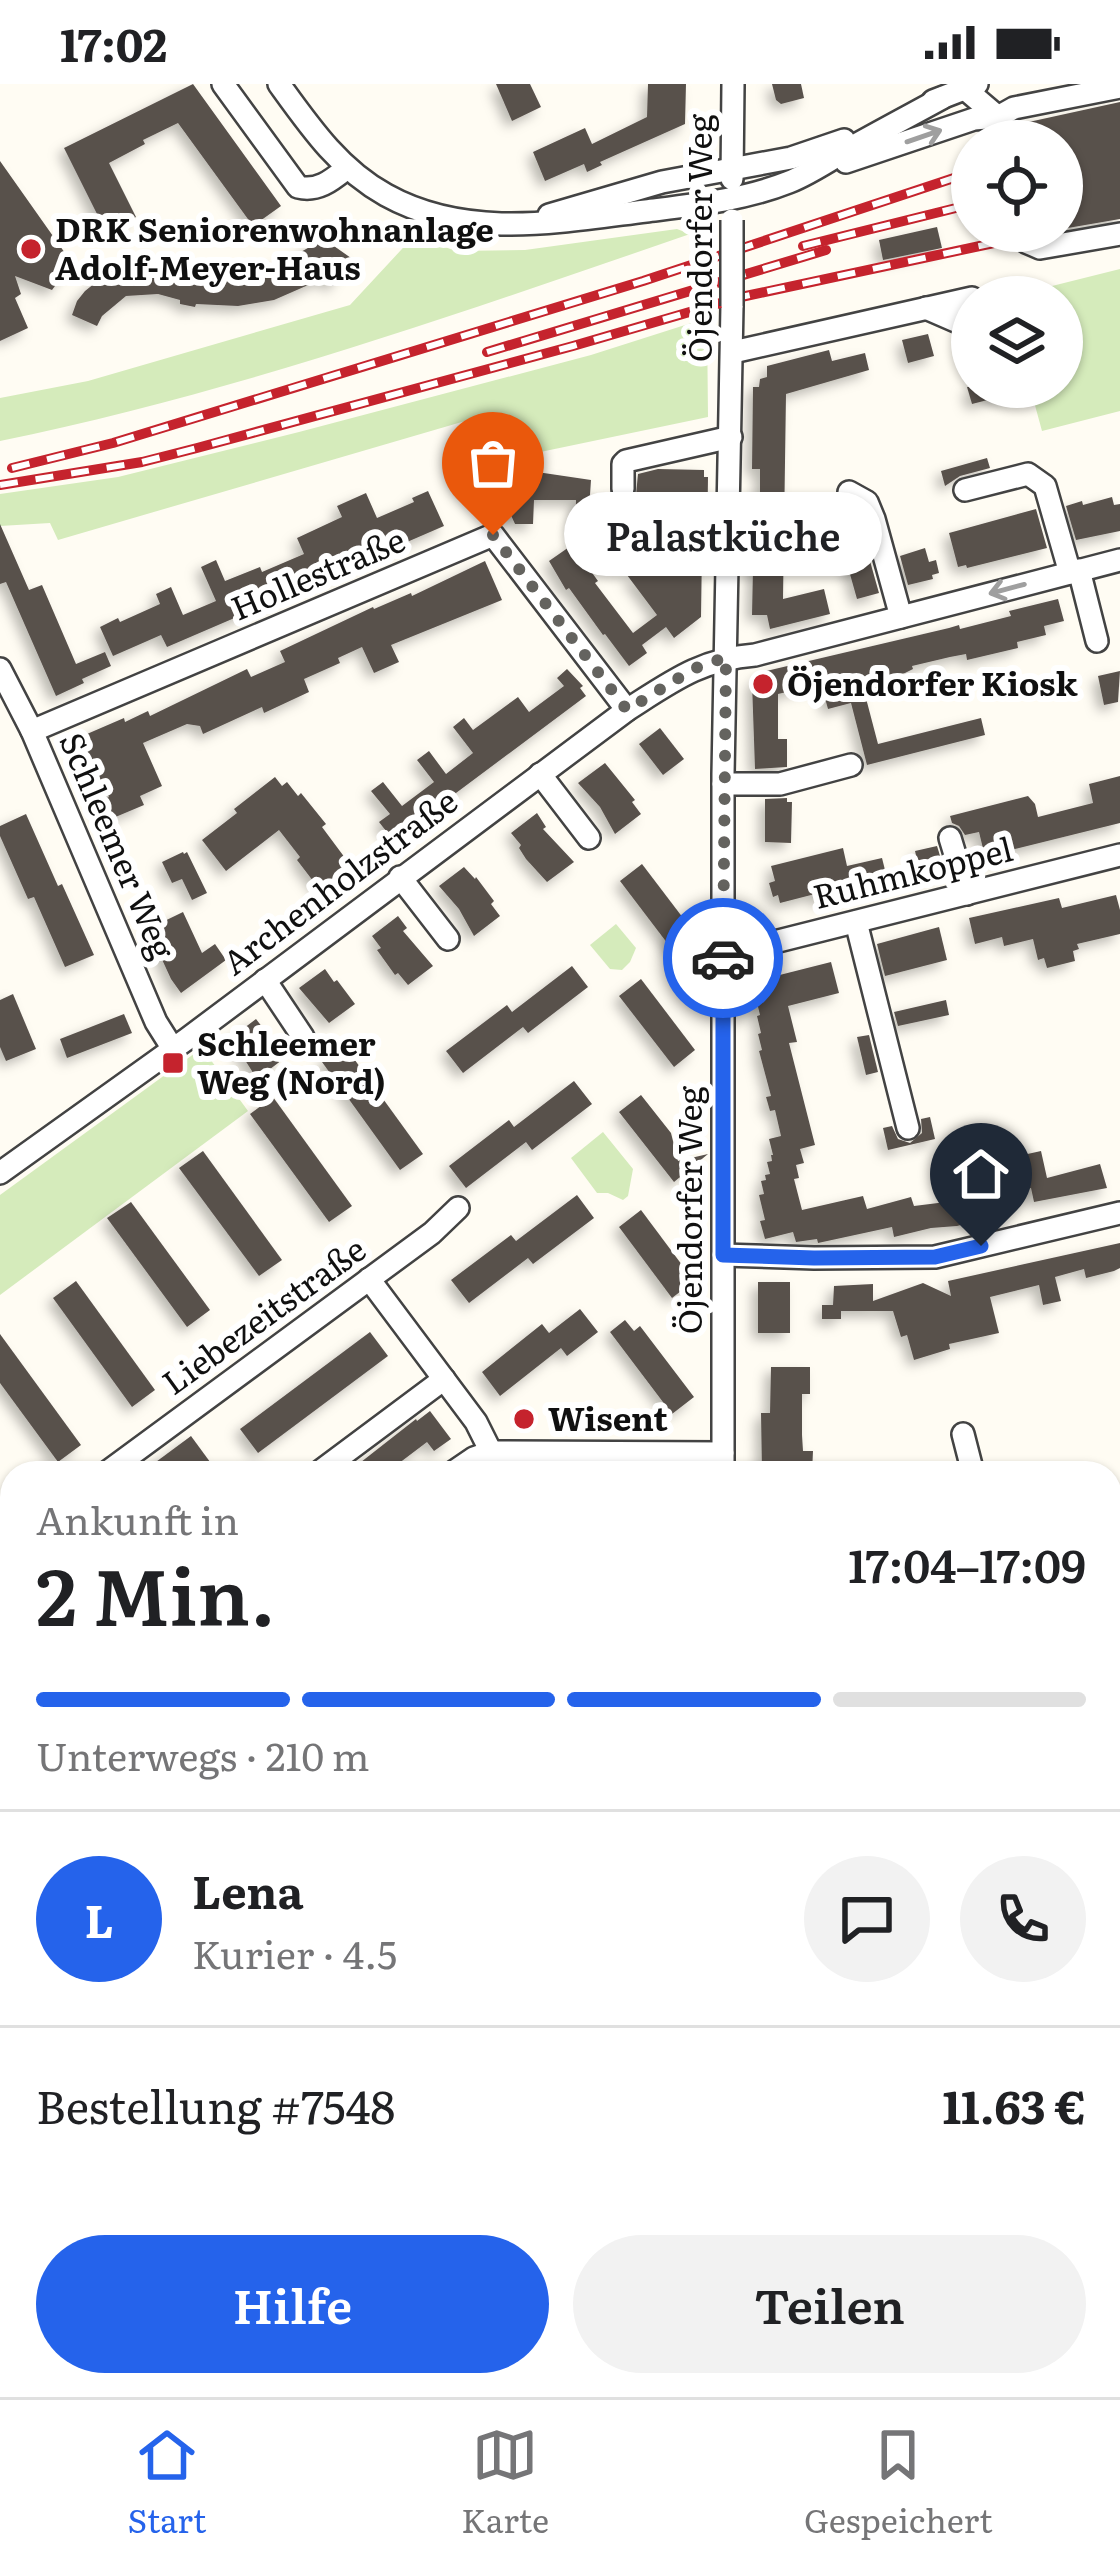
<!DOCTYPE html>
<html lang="de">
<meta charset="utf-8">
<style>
:root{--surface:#fff;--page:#f2f2f2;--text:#202124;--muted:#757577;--line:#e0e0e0;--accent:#2563eb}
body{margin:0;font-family:Literata,serif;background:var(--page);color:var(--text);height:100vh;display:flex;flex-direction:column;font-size:45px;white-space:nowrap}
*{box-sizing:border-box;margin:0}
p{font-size:39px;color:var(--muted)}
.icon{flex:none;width:66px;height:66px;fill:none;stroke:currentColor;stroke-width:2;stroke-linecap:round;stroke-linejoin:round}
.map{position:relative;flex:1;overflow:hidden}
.panel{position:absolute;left:0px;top:1377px;width:1122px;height:936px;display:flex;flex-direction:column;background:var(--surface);border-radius:36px 36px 0 0;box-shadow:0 3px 9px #0004}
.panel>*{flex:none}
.tools{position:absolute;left:951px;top:36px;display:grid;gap:24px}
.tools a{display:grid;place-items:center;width:132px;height:132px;border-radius:50%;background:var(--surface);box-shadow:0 3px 9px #0004;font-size:60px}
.pin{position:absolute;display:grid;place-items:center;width:102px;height:102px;color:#fff;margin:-123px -51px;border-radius:50% 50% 50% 0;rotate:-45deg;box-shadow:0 0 12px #0007}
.pin .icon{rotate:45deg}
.courier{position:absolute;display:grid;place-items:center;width:120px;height:120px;margin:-60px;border:9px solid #2563eb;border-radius:50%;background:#fff;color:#222;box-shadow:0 3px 15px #0007}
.bubble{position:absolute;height:84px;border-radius:42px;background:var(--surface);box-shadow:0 3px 9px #0004;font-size:39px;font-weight:600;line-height:84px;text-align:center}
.headline em{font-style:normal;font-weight:600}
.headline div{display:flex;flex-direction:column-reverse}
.headline{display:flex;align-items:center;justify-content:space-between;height:204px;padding:0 36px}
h1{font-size:78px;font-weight:600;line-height:90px}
.bar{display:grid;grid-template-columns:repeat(4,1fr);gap:18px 12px;align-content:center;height:144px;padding:0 36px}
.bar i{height:15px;border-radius:9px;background:var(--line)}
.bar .current{background:var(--accent)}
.bar p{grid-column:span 4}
.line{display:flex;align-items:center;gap:30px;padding:0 36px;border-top:3px solid var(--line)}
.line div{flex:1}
.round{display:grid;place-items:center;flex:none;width:126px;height:126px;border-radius:63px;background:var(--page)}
.button{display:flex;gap:24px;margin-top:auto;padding:24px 36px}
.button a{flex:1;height:138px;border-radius:72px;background:var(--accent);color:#fff;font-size:48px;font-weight:600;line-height:138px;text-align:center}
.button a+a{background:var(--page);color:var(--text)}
.status{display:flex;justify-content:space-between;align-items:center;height:84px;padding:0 60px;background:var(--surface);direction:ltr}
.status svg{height:33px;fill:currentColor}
.tab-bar{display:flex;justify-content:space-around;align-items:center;height:168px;border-top:3px solid var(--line);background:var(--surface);font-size:33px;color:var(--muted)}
.tab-bar a{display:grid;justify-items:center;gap:6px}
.tab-bar .current{color:var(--accent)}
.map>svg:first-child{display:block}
.green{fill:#d5ebbb}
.pitch{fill:#e6f2cd}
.building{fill:#59514c;filter:url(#shadow)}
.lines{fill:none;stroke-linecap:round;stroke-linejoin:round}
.minor-casing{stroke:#434343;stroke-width:26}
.major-casing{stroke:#212121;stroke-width:32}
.minor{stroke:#fff;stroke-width:21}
.major{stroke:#fcd566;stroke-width:27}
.rail-casing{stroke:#c5232d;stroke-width:10}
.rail{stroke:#fff;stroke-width:6;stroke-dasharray:18;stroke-linecap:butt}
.minor-bridge-casing{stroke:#434343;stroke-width:26;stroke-linecap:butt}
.minor-bridge{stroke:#fff;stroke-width:21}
.oneway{stroke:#9f9f9f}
.done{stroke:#64635f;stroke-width:12;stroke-dasharray:0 21.6}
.route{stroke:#2563eb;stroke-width:15}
.poi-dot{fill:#c5232d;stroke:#fff;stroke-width:4.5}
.labels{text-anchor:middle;stroke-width:12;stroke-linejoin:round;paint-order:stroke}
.poi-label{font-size:33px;font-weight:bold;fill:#101010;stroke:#fff;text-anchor:start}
.street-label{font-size:33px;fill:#101010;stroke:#fff}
</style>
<div class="status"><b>17:02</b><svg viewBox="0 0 49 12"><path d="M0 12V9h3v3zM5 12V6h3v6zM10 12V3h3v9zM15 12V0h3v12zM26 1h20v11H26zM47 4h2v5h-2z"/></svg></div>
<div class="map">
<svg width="1120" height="2313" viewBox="0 0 1120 2313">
<defs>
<filter id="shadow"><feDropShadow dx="-6" dy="6" stdDeviation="6" flood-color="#0004"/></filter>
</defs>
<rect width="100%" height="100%" fill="#fffcf3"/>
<g class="green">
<path d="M677 145 690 150C464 228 235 309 0 357V314L88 297 350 221 414 152 456 167 525 166Z"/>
<path d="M1120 185V327L1042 347 1030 303H1062V213H1008Z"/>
<path d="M707 234 708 333 493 378 472 335 58 456 50 439 0 442V410L118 393 299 348 591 271Z"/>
<path d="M616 840 636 864 630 878 622 886 610 885 590 861Z"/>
<path d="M202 964 248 1027 0 1211V1111Z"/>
<path d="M603 1048 633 1085 628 1112 623 1116 608 1109H597L571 1074Z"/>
</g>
<path class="pitch" d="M246 2301H844L848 2313H234Z"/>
<g class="building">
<path d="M193 0 281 122 253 142 178 39 143 56 145 60 109 79 136 133 106 148 64 64Z"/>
<path d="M496 0H530L541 23 512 37Z"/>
<path d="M648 0H686L685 40 600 78 602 81 587 88 584 80 545 97 533 68 585 44 592 60 647 33Z"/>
<path d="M772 0H801L804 14 781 20 776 16Z"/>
<path d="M1120 18V135L1062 145V57H1017L1015 41Z"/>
<path d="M0 77 72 179 52 206 15 192 21 210 15 214 28 244 0 257Z"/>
<path d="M937 143 942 164 883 176 879 156Z"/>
<path d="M324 155 351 174 333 202 322 195 274 216 238 222 196 220 195 223 180 220V216L158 210 126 212 102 232 97 242 72 231 77 217 85 207 100 195 122 183 171 180 170 183 191 187H249L281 179Z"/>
<path d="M928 250 934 272 908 279 902 256Z"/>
<path d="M829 266 832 277 865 269 869 286 786 310 783 515 824 505 830 530 770 545 767 531H752L754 436H760V385H752L753 303H759L760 295 767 293V282Z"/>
<path d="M967 303H1018L1019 308 972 320Z"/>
<path d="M987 374 990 384 960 392 945 402 941 387Z"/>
<path d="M521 376 523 382 534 379 537 388 591 396 590 411 611 414 622 420 631 417 636 411 638 390 658 385 704 386V393H708L707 465H702L701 533 674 554 666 543 642 561 647 569 629 582 605 550 603 551 569 504 566 506 549 477 572 461 598 497 595 499 633 549 657 531 627 491H674V442H629V438L600 437 599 440 586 439 585 446 575 445 576 416H534L533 440H515L504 416 509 413 502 379Z"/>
<path d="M428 407 444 442 310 500V498L273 514 274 517 167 563 161 551 113 572 100 543 118 534 120 538 160 520 156 510 171 503 183 531 216 517 201 483 216 476 225 497 260 483 262 488 304 470 297 454 342 433 337 422 366 409 377 434 414 418 412 414Z"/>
<path d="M1112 413 1114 421 1120 420V447L1076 456 1066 422 1082 417 1083 421Z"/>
<path d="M1036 425 1047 464 967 484 966 481 958 483 949 449Z"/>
<path d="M0 440 29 506 42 501 76 580 105 568 111 582 82 595 84 599 56 612 6 498 0 500Z"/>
<path d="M925 464 929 478 936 476 939 489 932 491 933 495 908 501 900 472Z"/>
<path d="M868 470 879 509 857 515 846 476Z"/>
<path d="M485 477 502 516 391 561 399 578 374 589 362 563 338 574 340 579 304 595 309 608 264 629 262 623 203 650 200 642 187 640 143 659 162 702 140 712 144 721 106 737 98 718 109 713 80 653 124 634 125 638 148 627 150 632 247 585 251 593 285 578 280 567 373 523 374 525 411 509 412 512Z"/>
<path d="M1058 515 1064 537 1044 542 1046 551 1017 558 1018 564 967 576 966 570 950 573 912 582 913 585 905 589 862 599 878 660 981 634 985 651 867 681 851 619 828 625 821 600 778 610V655H787V683L755 685 752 599 762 588 949 544 959 541 960 545 1011 532 1009 527Z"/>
<path d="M567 585 583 602 580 604 586 612 393 756 379 738 390 730 371 707 383 698 402 722 434 698 417 676 429 667 446 690 473 669 453 643 464 634 473 646 518 613 529 628 564 602 557 594Z"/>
<path d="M1120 587 1118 618 1104 621 1098 592Z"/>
<path d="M660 644 684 675 663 691 639 660Z"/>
<path d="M605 679 635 716 632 718 641 730 615 750 600 723 578 699Z"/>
<path d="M1120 692V739L1007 767 1008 772 986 777 979 748 965 751 959 742 952 739 950 732 1028 712 1035 720 1038 733 1093 719 1089 700Z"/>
<path d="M275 693 282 702 287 698 298 712 301 709 326 740 322 743 354 786 323 810 297 776 300 773 279 746 226 787 202 756 237 729 234 725Z"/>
<path d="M787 714V718H792L791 759 765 758V715Z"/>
<path d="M537 729 546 743 543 745 574 778 547 798 526 775 519 764 521 761 511 749Z"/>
<path d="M26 730 58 802 62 800 94 871 65 883 34 813 28 815 0 752V742Z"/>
<path d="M937 762 945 788 921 793 915 767Z"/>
<path d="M843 764 847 782 882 774 888 798 816 817 815 810 780 819 778 811 773 813 769 799 775 797 771 782Z"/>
<path d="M183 768 184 770 187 768 207 809 192 816 182 795 172 799 162 778Z"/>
<path d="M642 780 696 851 674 868 620 797Z"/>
<path d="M464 783 475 795 476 793 494 817 491 820 500 832 474 852 459 825 439 802Z"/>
<path d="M1116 811 1120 826V850L1077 860 1079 865 1073 867 1075 877 1047 884 1044 874 1038 876 1033 855 1004 862 1002 853 975 860 969 834 1059 814 1062 824Z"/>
<path d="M183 828 202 869 215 860 226 876 181 909 171 895 148 845Z"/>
<path d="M398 832 407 844 403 847 433 882 408 901 398 889 395 891 377 866 381 864 372 852Z"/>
<path d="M939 843 947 876 885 892 877 860Z"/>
<path d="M831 878 839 909 788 922 797 958 789 959 815 1061 800 1065 804 1079 796 1081 799 1094 794 1095 802 1126 863 1112 867 1125 911 1113 914 1122 962 1116 959 1102 990 1095 988 1089 1025 1080 1023 1071 1041 1067 1047 1094 1100 1080 1107 1104 1034 1118 1031 1104 1003 1111 1006 1129 957 1142 931 1144 894 1153 892 1143 818 1159 817 1155 796 1158 793 1148 765 1155 760 1137 765 1136 759 1111 764 1110 761 1097 766 1096 765 1091 770 1090 767 1078 772 1077 771 1071H773L769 1055 781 1052 775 1026 770 1027 766 1013 771 1012 759 967 762 966 758 950 761 949 757 932 760 931 752 898Z"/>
<path d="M572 882 588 903 528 949 523 943 463 989 446 967 507 921 512 928Z"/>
<path d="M325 885 334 898 337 896 355 920 329 939 299 904Z"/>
<path d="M641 895 695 966 674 983 619 912Z"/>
<path d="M13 910 36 965 6 977 0 963V916Z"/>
<path d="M946 916 949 931 898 942 894 928Z"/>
<path d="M124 930 132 949 67 974 60 955Z"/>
<path d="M256 935 266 948 263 950 282 976 257 995 231 954Z"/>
<path d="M869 951 878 988 866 991 857 953Z"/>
<path d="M344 961 423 1070 400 1086 322 978Z"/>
<path d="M574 997 592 1020 532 1066 526 1058 466 1104 449 1082 509 1036 514 1043Z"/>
<path d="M641 1011 671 1049 678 1077 708 1070 674 1098 619 1028Z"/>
<path d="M273 1013 352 1122 329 1138 250 1030Z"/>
<path d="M930 1033 935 1055 888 1066 883 1044 892 1042 898 1055 910 1059 922 1049 921 1035Z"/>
<path d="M203 1067 282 1176 259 1192 179 1084Z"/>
<path d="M577 1111 594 1134 533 1180 528 1174 469 1219 451 1196 511 1151 516 1157Z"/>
<path d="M131 1118 210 1226 187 1243 107 1134Z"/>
<path d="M641 1126 694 1197 672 1214 619 1143Z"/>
<path d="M1120 1159V1184L1114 1187 1086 1194 1084 1185 1055 1193 1061 1217 1043 1221 1039 1201 990 1213 999 1249 949 1260 950 1265 914 1276 907 1251 901 1253 893 1227H841V1235H822V1221H833L834 1202 873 1200V1217L923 1199 951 1212 948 1197Z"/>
<path d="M76 1197 155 1306 132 1323 53 1214Z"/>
<rect x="758" y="1198" width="32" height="51"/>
<path d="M580 1225 598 1248 567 1272 561 1264 500 1312 482 1288 542 1240 549 1249Z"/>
<path d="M625 1236 634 1247 640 1242 694 1313 672 1330 610 1248Z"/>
<path d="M370 1248 388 1272 258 1369 240 1345Z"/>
<path d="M0 1250 81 1361 58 1378 0 1299Z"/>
<path d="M771 1283H810V1310H802V1351L803 1367H813L812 1389H762L761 1329H770Z"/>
<path d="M430 1327 451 1355 434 1367 427 1358 386 1389H347L416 1335 417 1337Z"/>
<path d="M191 1352 213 1382 203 1389H141Z"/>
</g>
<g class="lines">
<g class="minor-casing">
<g id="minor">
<path d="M223 0 298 103C318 108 332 96 347 84"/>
<path d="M279 0C310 43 339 85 386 111 467 156 559 138 646 127 694 121 744 116 789 98 809 90 827 78 845 67 877 49 909 32 942 14"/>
<path d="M964 4 998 33 1002 57"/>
<path d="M933 17 977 0"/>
<path d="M846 78 974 35 998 33 1014 24 1120 3"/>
<path d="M732 95 733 0"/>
<path d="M549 131 662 98 791 74 844 56"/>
<path d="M1021 147 1026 158 1040 164 1120 150"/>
<path d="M926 224 972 244"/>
<path d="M733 268 972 214"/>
<path d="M623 405V380L626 377 731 353"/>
<path d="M965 406 1028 390 1045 402 1070 489"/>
<path d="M849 408 867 418 874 435 901 533"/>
<path d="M1079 486 1097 557"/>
<path d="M0 585 32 647 156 938 173 965"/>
<path d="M32 647 493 451 627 626"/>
<path d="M540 690 589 754"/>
<path d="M723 700H780L851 681"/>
<path d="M950 754 967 810"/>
<path d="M400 793 448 855"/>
<path d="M856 838 908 1044"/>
<path d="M723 871 1120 771"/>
<path d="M265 896 303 953"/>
<path d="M0 1089 187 955 627 626C671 598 701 575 755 571L1120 476"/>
<path d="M723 1171 814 1174 935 1173 1120 1129"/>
<path d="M369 1195 476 1338 491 1368"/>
<path d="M963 1350 973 1389"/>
<path d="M106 1389 432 1149 458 1124"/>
<path d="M318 1389 444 1295"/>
<path d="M452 1389 474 1374 491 1368 723 1369"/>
<path d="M723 1389V690L732 222"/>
<path d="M0 1462 12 1456"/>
<path d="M1110 1835 1120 1833"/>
<path d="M1110 2000 1120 1998"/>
<path d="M1110 2167 1120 2164"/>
<path d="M1110 2259 1120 2256"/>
<path d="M861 2301 866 2313"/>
<path d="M220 2313 225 2301"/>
<path d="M903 2313 949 2301"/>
</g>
</g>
<g class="major-casing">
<g id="major">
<path d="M1110 1486 1120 1483"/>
<path d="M0 2182 12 2163"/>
</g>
</g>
<use href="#minor" class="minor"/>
<use href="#major" class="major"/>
<g class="rail-casing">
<g id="rail">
<path d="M803 162 972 120"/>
<path d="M487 268 826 166"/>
<path d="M12 384 113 359 643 197 972 88"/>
<path d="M0 401 142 378 197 364 573 262 741 213 1008 156"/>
</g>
</g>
<use href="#rail" class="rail"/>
<g class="minor-bridge-casing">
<path id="minor-bridge" d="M732 136V222"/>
</g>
<use href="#minor-bridge" class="minor-bridge"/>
</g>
<defs><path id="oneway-shaft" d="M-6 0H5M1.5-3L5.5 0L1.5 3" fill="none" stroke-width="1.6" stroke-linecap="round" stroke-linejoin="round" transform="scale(3)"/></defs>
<g class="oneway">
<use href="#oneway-shaft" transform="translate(924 52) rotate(-19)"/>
<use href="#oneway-shaft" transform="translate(1007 505) rotate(165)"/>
</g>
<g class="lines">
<path class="done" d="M493 451 627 626 693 585 726 573 723 874"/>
<path class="route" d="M723 874V1171L814 1174 935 1173 981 1162"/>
</g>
<g class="poi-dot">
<circle cx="31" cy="165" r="12"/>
<circle cx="763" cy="600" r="12"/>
<rect x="161" y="967" width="24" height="24" rx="6"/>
<circle cx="524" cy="1335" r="12"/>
</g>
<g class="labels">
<g class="poi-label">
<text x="55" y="158">DRK Seniorenwohnanlage<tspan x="55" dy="38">Adolf-Meyer-Haus</tspan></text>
<text x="787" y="612">Öjendorfer Kiosk</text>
<text x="197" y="972">Schleemer<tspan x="197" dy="38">Weg (Nord)</tspan></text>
<text x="548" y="1347">Wisent</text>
</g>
<g class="street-label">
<text transform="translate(700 154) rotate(-90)" y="12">Öjendorfer Weg</text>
<text transform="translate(318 490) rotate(-23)" y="12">Hollestraße</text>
<text transform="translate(117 762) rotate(67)" y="12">Schleemer Weg</text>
<text transform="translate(913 789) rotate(-14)" y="12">Ruhmkoppel</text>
<text transform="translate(340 798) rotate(-37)" y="12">Archenholzstraße</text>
<text transform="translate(690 1126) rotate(-90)" y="12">Öjendorfer Weg</text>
<text transform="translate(264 1232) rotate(-36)" y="12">Liebezeitstraße</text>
</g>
</g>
</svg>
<div class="tools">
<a><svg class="icon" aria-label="locate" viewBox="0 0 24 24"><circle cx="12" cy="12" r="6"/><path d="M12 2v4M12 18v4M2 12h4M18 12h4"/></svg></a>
<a><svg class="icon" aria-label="layers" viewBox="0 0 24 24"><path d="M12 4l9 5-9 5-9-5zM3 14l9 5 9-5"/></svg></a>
</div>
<div class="pin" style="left:493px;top:451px;background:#ea580c"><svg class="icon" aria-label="bag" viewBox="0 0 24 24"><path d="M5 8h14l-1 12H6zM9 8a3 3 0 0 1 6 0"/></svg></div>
<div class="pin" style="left:981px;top:1162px;background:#1f2937"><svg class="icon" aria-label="home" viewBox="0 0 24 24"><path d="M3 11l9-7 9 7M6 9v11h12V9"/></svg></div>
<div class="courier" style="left:723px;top:874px"><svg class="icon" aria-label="car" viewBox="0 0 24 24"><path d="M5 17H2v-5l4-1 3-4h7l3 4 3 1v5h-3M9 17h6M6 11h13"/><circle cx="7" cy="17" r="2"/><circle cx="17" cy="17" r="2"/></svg></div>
<div class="bubble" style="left:564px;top:408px;width:318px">Palastküche</div>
<section class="panel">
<div class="headline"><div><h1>2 Min.</h1><p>Ankunft in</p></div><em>17:04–17:09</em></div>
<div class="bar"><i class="current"></i><i class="current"></i><i class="current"></i><i></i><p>Unterwegs · 210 m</p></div>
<div class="line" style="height:216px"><b class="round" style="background:var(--accent);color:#fff">L</b><div><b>Lena</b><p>Kurier · 4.5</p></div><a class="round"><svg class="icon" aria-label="chat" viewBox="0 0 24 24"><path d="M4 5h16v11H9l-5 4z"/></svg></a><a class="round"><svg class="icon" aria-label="phone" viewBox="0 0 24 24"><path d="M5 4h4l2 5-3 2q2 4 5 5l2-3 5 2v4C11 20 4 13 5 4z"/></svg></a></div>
<div class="line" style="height:156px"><div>Bestellung #7548</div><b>11.63 €</b></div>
<div class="button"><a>Hilfe</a><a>Teilen</a></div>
</section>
</div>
<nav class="tab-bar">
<a class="current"><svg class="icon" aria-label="home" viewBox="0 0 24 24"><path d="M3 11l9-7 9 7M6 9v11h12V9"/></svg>Start</a>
<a><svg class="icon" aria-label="map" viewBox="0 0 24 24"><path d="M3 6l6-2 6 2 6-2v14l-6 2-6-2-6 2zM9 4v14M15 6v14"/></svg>Karte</a>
<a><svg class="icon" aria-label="saved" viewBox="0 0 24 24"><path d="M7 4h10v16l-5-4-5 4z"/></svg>Gespeichert</a>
</nav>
